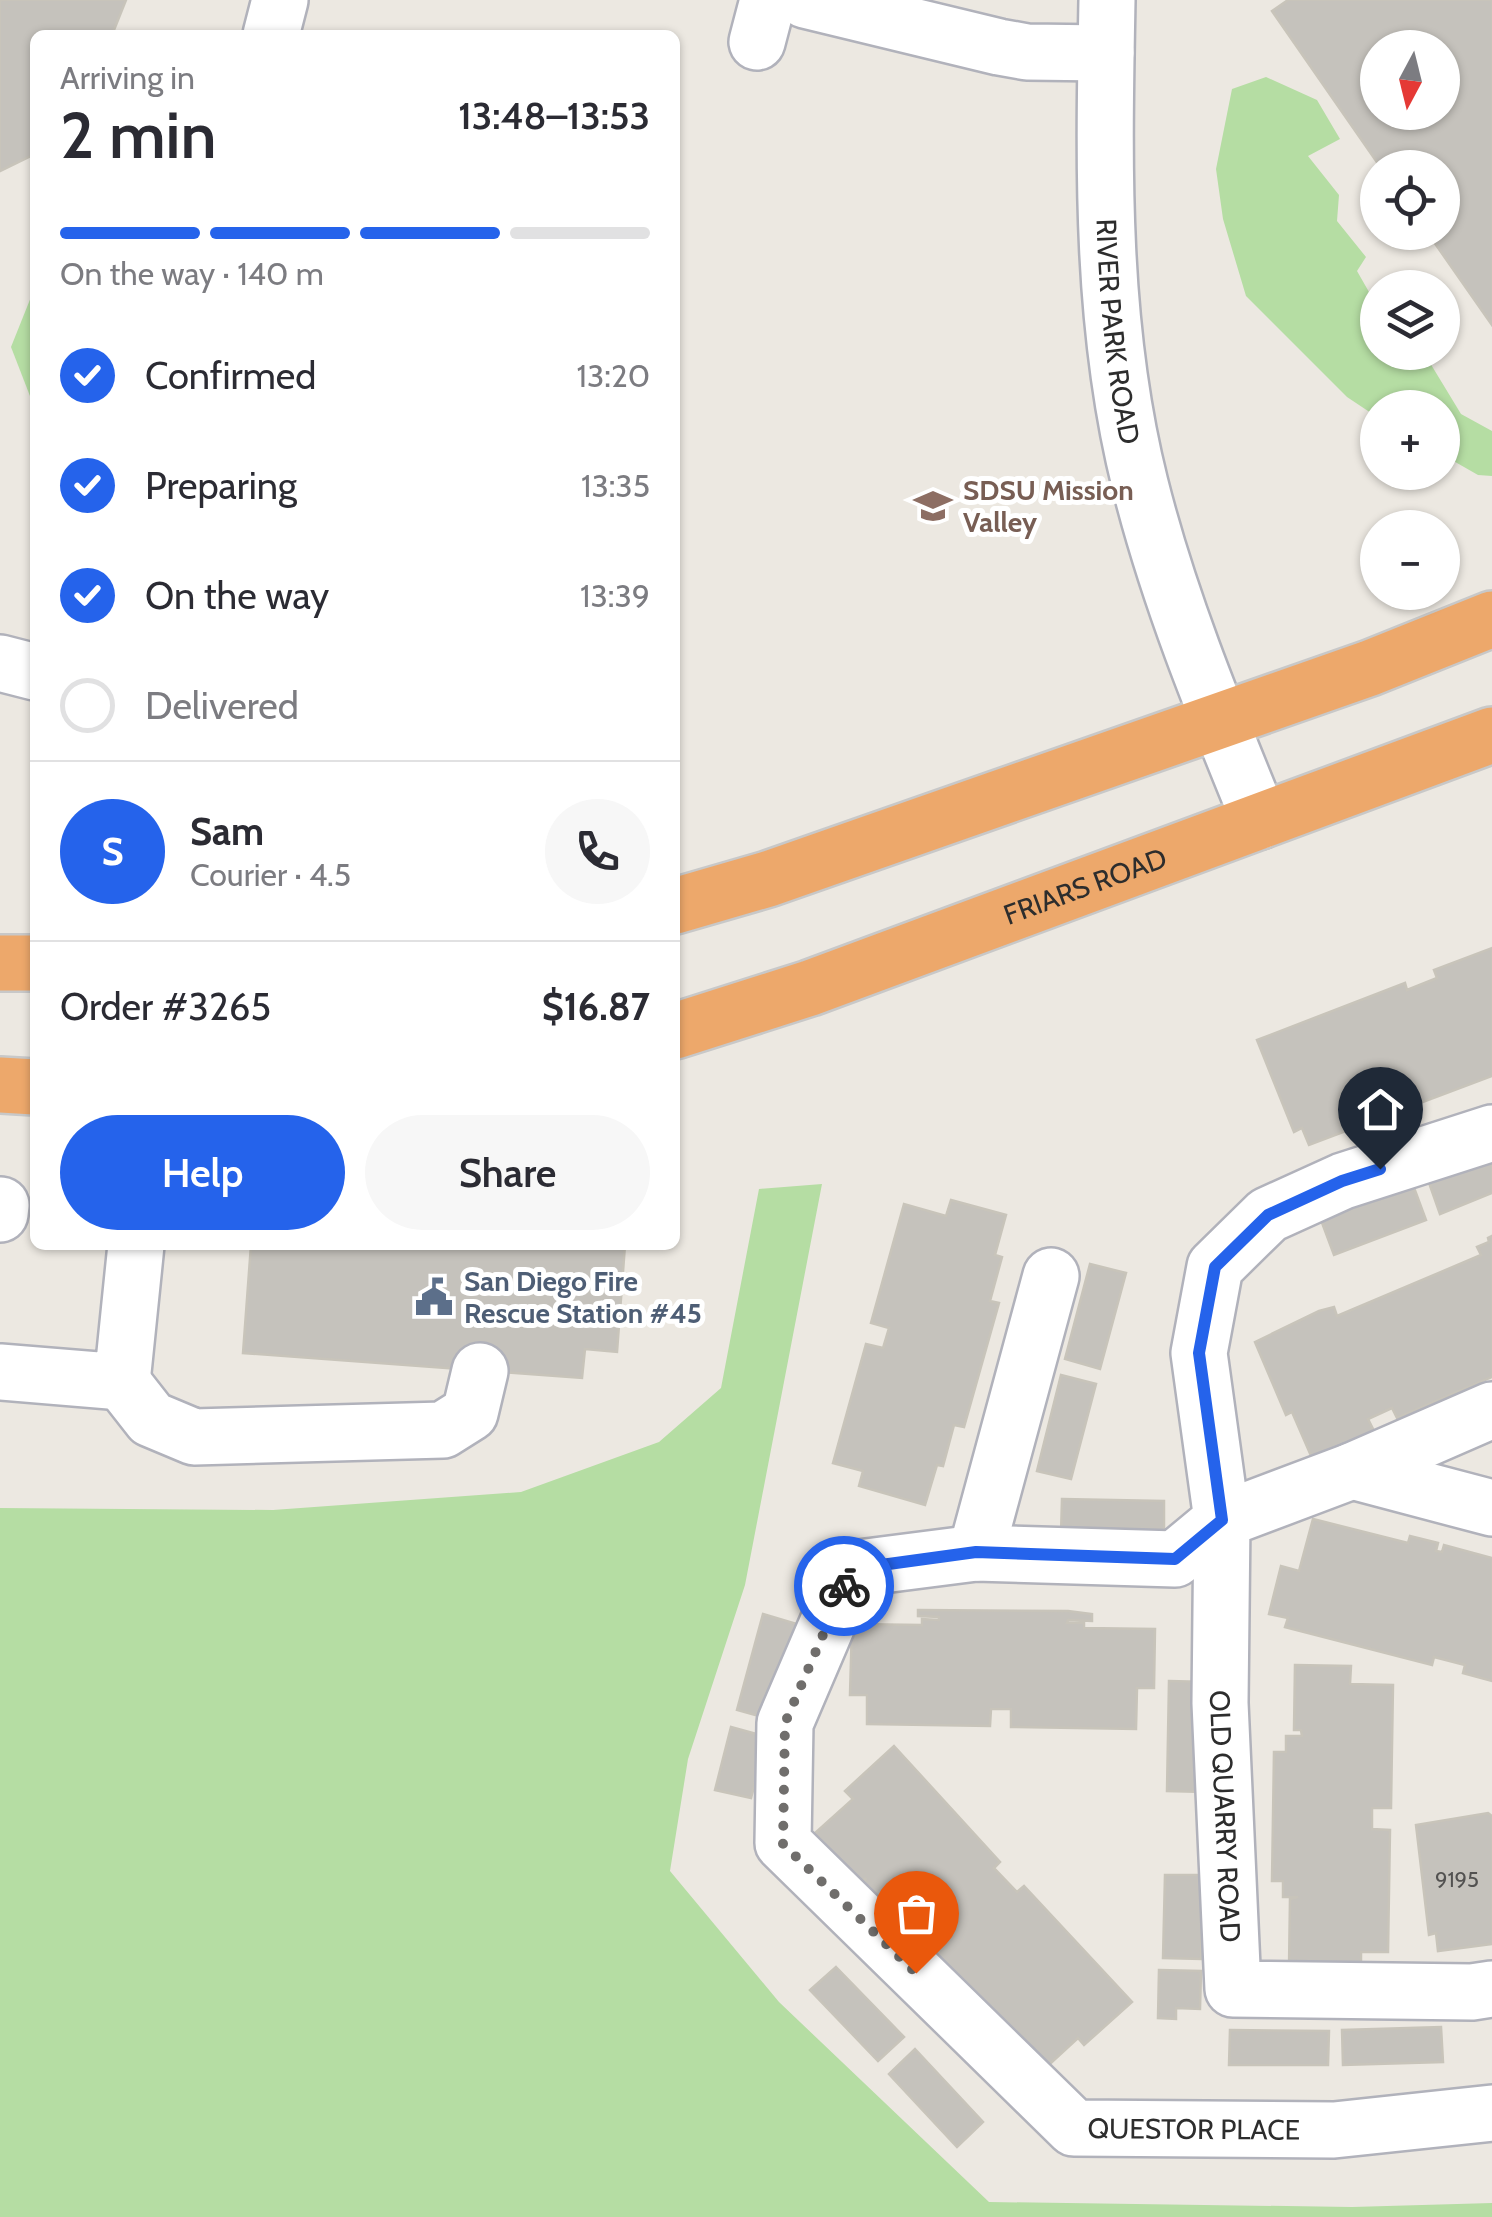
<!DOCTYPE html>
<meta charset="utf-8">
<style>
:root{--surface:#fff;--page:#f7f7f7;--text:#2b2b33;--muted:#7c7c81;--line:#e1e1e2;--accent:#2563eb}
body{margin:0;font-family:Cabin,sans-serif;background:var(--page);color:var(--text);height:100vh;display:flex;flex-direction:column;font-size:38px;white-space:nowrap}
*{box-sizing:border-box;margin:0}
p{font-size:32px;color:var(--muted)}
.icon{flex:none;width:55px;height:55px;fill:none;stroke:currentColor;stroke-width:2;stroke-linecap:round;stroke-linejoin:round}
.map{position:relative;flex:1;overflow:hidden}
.sheet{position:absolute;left:30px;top:30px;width:650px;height:1220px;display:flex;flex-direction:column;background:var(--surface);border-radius:15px;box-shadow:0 2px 8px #0004}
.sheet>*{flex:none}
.needle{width:65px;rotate:187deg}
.controls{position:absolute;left:1360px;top:30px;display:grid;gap:20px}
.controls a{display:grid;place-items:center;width:100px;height:100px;border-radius:50%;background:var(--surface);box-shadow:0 2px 8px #0004;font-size:50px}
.pin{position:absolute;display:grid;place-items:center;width:85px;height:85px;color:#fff;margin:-102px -42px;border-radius:50% 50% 50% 0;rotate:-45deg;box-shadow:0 0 10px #0007}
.pin .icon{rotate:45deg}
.courier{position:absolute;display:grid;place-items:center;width:100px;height:100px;margin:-50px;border:8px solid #2563eb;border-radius:50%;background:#fff;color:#222;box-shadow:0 2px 12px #0007}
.overview em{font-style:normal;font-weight:600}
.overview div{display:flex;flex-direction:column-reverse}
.overview{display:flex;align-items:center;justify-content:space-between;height:170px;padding:0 30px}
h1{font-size:65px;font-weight:600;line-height:75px}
.bar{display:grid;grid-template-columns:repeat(4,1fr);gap:15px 10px;align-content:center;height:120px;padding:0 30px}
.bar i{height:12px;border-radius:8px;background:var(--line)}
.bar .current{background:var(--accent)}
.bar p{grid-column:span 4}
.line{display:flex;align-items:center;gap:25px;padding:0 30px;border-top:2px solid var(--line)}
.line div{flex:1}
.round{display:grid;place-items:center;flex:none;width:105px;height:105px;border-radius:52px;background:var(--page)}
ol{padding:0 30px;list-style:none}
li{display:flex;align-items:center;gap:30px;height:110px}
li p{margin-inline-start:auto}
li .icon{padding:10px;border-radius:50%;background:var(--accent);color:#fff;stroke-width:4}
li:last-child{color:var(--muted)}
li i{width:55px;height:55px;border:5px solid var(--line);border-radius:50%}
.cta{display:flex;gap:20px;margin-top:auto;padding:20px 30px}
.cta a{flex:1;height:115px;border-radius:60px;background:var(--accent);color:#fff;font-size:40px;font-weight:600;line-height:115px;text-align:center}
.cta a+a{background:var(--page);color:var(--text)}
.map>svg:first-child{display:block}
.green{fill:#b5dda3}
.building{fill:#c5c2bc;stroke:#c8c4ba;stroke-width:2.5;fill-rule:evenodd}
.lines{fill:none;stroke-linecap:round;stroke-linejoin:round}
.minor-casing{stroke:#b1b2bb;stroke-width:60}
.highway-casing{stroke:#c8c8c8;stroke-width:60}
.minor{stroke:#fff;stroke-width:55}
.highway{stroke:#eda86b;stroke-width:55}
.done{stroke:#706e6c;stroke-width:10;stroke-dasharray:0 18}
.route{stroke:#2563eb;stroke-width:12}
.labels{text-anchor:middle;stroke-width:10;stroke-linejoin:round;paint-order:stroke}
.number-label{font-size:22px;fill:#535251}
.street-label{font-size:28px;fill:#2d2d2d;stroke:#fff}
.education-label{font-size:28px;font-weight:bold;fill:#785e54;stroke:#fff;text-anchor:start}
.service-label{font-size:28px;font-weight:bold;fill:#4e5e75;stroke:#fff;text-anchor:start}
</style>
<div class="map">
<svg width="1492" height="2217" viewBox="0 0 1492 2217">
<rect width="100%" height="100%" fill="#ece8e1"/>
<g class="green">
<path d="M1266 77 1317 100 1340 139 1308 156 1339 195 1337 221 1366 257 1357 271 1377 306 1378 352 1424 353 1461 414 1492 431V476L1478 475 1443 455 1442 408H1378L1377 417 1347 397 1246 296 1223 219 1216 169 1232 89Z"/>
<path d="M35 287V409L11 347Z"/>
<path d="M822 1184 745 1585 688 1759 670 1871 779 2002 989 2202 1352 2207 1492 2203V2217H0V1508L273 1510 521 1492 659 1442 721 1388 759 1189Z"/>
</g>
<g class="building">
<path d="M0 0H126L112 35H35V154L0 171Z"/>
<path d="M1288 0H1492V325L1427 232H1442V168H1381L1272 11ZM1378 48H1442V112H1378Z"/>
<path d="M1492 948V1076L1309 1145 1302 1128 1294 1132 1257 1040 1405 983 1407 990 1437 978 1434 970Z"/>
<path d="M1492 1155V1193L1440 1214 1428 1180Z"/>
<path d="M1413 1185 1426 1220 1334 1255 1321 1220Z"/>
<path d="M951 1200 1006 1215 995 1255 1002 1257 990 1301 999 1303 964 1427 954 1425 943 1466 937 1465 925 1505 859 1486 863 1471 833 1463 866 1344 883 1348 889 1328 871 1323 904 1204 946 1216Z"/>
<path d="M1492 1236V1377L1397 1418 1392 1408 1368 1419 1374 1431 1312 1458 1292 1412 1286 1415 1255 1342 1319 1311 1334 1307 1337 1316 1481 1255 1477 1247 1489 1242 1488 1238Z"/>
<path d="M251 1245H625L617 1352 585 1349 582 1378 243 1353Z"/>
<path d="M1090 1264 1126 1273 1100 1369 1065 1359Z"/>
<path d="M1061 1375 1096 1384 1071 1479 1037 1471Z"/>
<path d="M1062 1499 1164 1501V1537L1061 1535Z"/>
<path d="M1313 1519 1408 1543 1410 1536 1438 1543 1436 1551 1442 1552 1444 1545 1492 1558V1681L1463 1673 1465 1665 1434 1657 1432 1665 1285 1627 1288 1618 1269 1614 1281 1566 1299 1571Z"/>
<path d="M918 1610 1068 1611 1092 1614V1621L1068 1620 1067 1623H1084V1628L1155 1629 1154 1688H1137L1136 1729 1011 1727V1709H991L990 1726 867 1724V1695H850L852 1624 922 1625V1619L939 1620V1617L918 1616Z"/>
<path d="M763 1614 797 1624 773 1720 737 1710Z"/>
<path d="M1295 1665 1351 1666 1350 1684 1393 1685 1391 1808H1372V1829L1390 1830 1388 1952H1361V1967H1289L1290 1899 1298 1897H1283V1881H1272L1274 1752H1286V1736H1302L1301 1730H1294Z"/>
<path d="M1169 1681 1207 1682 1204 1792 1167 1791Z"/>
<path d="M731 1727 767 1737 751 1798 715 1790Z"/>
<path d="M894 1746 1000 1862 994 1868 1017 1892 1024 1886 1132 2002 1084 2045 1078 2038 1040 2073 902 1928 908 1923 905 1919 898 1926 864 1884 866 1878 861 1883 815 1833 853 1799 845 1791Z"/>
<path d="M1488 1813 1492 1816V1944L1438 1951 1436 1933 1429 1935 1416 1825Z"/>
<path d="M1165 1875H1203L1201 1959 1163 1958Z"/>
<path d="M836 1967 904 2037 878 2061 810 1990Z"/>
<path d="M1159 1970 1201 1971 1200 2009 1176 2008V2019L1158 2018Z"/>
<path d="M1441 2027 1443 2062 1343 2065 1342 2030Z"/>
<path d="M1230 2030 1329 2031 1328 2065H1229Z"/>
<path d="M915 2049 983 2122 957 2147 889 2074Z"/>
</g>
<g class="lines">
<g class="minor-casing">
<g id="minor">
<path d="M805 0 999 47 1027 52 1106 53"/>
<path id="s1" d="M1107 0C1104 163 1100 325 1140 484 1169 600 1215 711 1260 821"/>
<path d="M271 35 280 0"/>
<path d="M757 42 768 0"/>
<path d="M0 663 35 672"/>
<path id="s2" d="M1492 1133 1343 1181 1268 1215 1215 1267 1199 1353 1222 1520 1175 1559 976 1553 851 1569 785 1723 783 1843 1074 2128 1334 2130 1492 2113"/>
<path d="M0 1214 1 1205"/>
<path d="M0 1372 122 1382 136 1245"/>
<path d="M122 1382 151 1419 194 1437 443 1430 470 1413 480 1371"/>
<path id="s3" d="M1492 1410 1352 1471 1222 1520 1220 1703 1233 1989 1472 1992 1492 1989"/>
<path d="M1352 1471 1492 1508"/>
<path d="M976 1553 1051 1276"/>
</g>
</g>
<g class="highway-casing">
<g id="highway">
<path d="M675 906 768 879 1370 668 1492 619"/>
<path d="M0 963H35"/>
<path id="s4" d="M675 1031 810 988 1492 735"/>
<path d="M0 1085 35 1087"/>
</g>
</g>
<use href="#minor" class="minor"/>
<use href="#highway" class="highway"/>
</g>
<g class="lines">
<path class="done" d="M844 1586 785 1723 783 1844 916 1973"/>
<path class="route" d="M844 1586 852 1569 976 1552 1175 1559 1222 1520 1199 1353 1215 1267 1268 1215 1342 1181 1380 1169"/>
</g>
<defs>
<g id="university-bare" transform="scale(3)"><path d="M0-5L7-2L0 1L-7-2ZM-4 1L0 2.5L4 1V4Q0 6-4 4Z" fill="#8d6e63" stroke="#fff" stroke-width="2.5" paint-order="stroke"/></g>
<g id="civic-bare" transform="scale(3)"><path d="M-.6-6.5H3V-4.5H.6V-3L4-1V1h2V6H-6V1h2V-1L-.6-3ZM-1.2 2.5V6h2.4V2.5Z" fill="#5c6f8a" stroke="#fff" stroke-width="2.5" paint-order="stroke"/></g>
</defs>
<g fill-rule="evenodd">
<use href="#university-bare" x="933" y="506"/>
<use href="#civic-bare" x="434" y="1297"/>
</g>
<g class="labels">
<g class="number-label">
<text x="1457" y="1887">9195</text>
</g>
<g class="street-label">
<text dy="10" stroke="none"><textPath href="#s1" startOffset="332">RIVER PARK ROAD</textPath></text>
<text dy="10" stroke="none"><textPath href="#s4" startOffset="435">FRIARS ROAD</textPath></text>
<text dy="10" stroke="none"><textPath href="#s3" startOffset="588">OLD QUARRY ROAD</textPath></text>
<text dy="10" stroke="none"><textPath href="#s2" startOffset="1770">QUESTOR PLACE</textPath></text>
</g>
<g class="education-label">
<text x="963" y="500">SDSU Mission<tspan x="963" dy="32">Valley</tspan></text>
</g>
<g class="service-label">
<text x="464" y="1291">San Diego Fire<tspan x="464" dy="32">Rescue Station #45</tspan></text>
</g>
</g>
</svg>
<div class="controls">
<a><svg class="needle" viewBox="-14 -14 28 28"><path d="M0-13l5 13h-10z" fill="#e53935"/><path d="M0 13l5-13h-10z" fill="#7c7c81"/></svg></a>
<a><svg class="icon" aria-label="locate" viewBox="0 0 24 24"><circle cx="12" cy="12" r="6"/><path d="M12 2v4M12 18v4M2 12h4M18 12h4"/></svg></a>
<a><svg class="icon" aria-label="layers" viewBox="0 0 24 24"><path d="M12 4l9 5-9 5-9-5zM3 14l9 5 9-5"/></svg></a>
<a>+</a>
<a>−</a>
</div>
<div class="pin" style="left:916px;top:1973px;background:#ea580c"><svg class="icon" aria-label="bag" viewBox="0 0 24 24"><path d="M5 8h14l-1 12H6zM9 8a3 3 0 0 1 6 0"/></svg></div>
<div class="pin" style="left:1380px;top:1169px;background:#1f2937"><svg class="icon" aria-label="home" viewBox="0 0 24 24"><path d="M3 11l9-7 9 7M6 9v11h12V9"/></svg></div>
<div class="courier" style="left:844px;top:1586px"><svg class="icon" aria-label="bike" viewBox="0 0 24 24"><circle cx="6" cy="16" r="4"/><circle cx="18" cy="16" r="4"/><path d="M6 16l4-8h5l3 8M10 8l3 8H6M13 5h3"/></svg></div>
<section class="sheet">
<div class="overview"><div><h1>2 min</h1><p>Arriving in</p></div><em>13:48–13:53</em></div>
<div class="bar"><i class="current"></i><i class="current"></i><i class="current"></i><i></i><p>On the way · 140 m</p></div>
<ol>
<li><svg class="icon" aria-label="check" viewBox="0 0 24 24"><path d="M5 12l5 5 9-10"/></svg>Confirmed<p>13:20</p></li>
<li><svg class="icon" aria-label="check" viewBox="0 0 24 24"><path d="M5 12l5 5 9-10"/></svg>Preparing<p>13:35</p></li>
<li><svg class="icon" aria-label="check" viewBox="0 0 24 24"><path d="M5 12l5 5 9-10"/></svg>On the way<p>13:39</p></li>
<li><i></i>Delivered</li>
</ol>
<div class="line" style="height:180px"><b class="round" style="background:var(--accent);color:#fff">S</b><div><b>Sam</b><p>Courier · 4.5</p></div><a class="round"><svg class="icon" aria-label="phone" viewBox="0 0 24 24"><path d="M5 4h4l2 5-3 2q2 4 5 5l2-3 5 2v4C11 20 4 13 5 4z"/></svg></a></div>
<div class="line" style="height:130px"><div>Order #3265</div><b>$16.87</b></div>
<div class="cta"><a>Help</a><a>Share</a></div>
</section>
</div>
